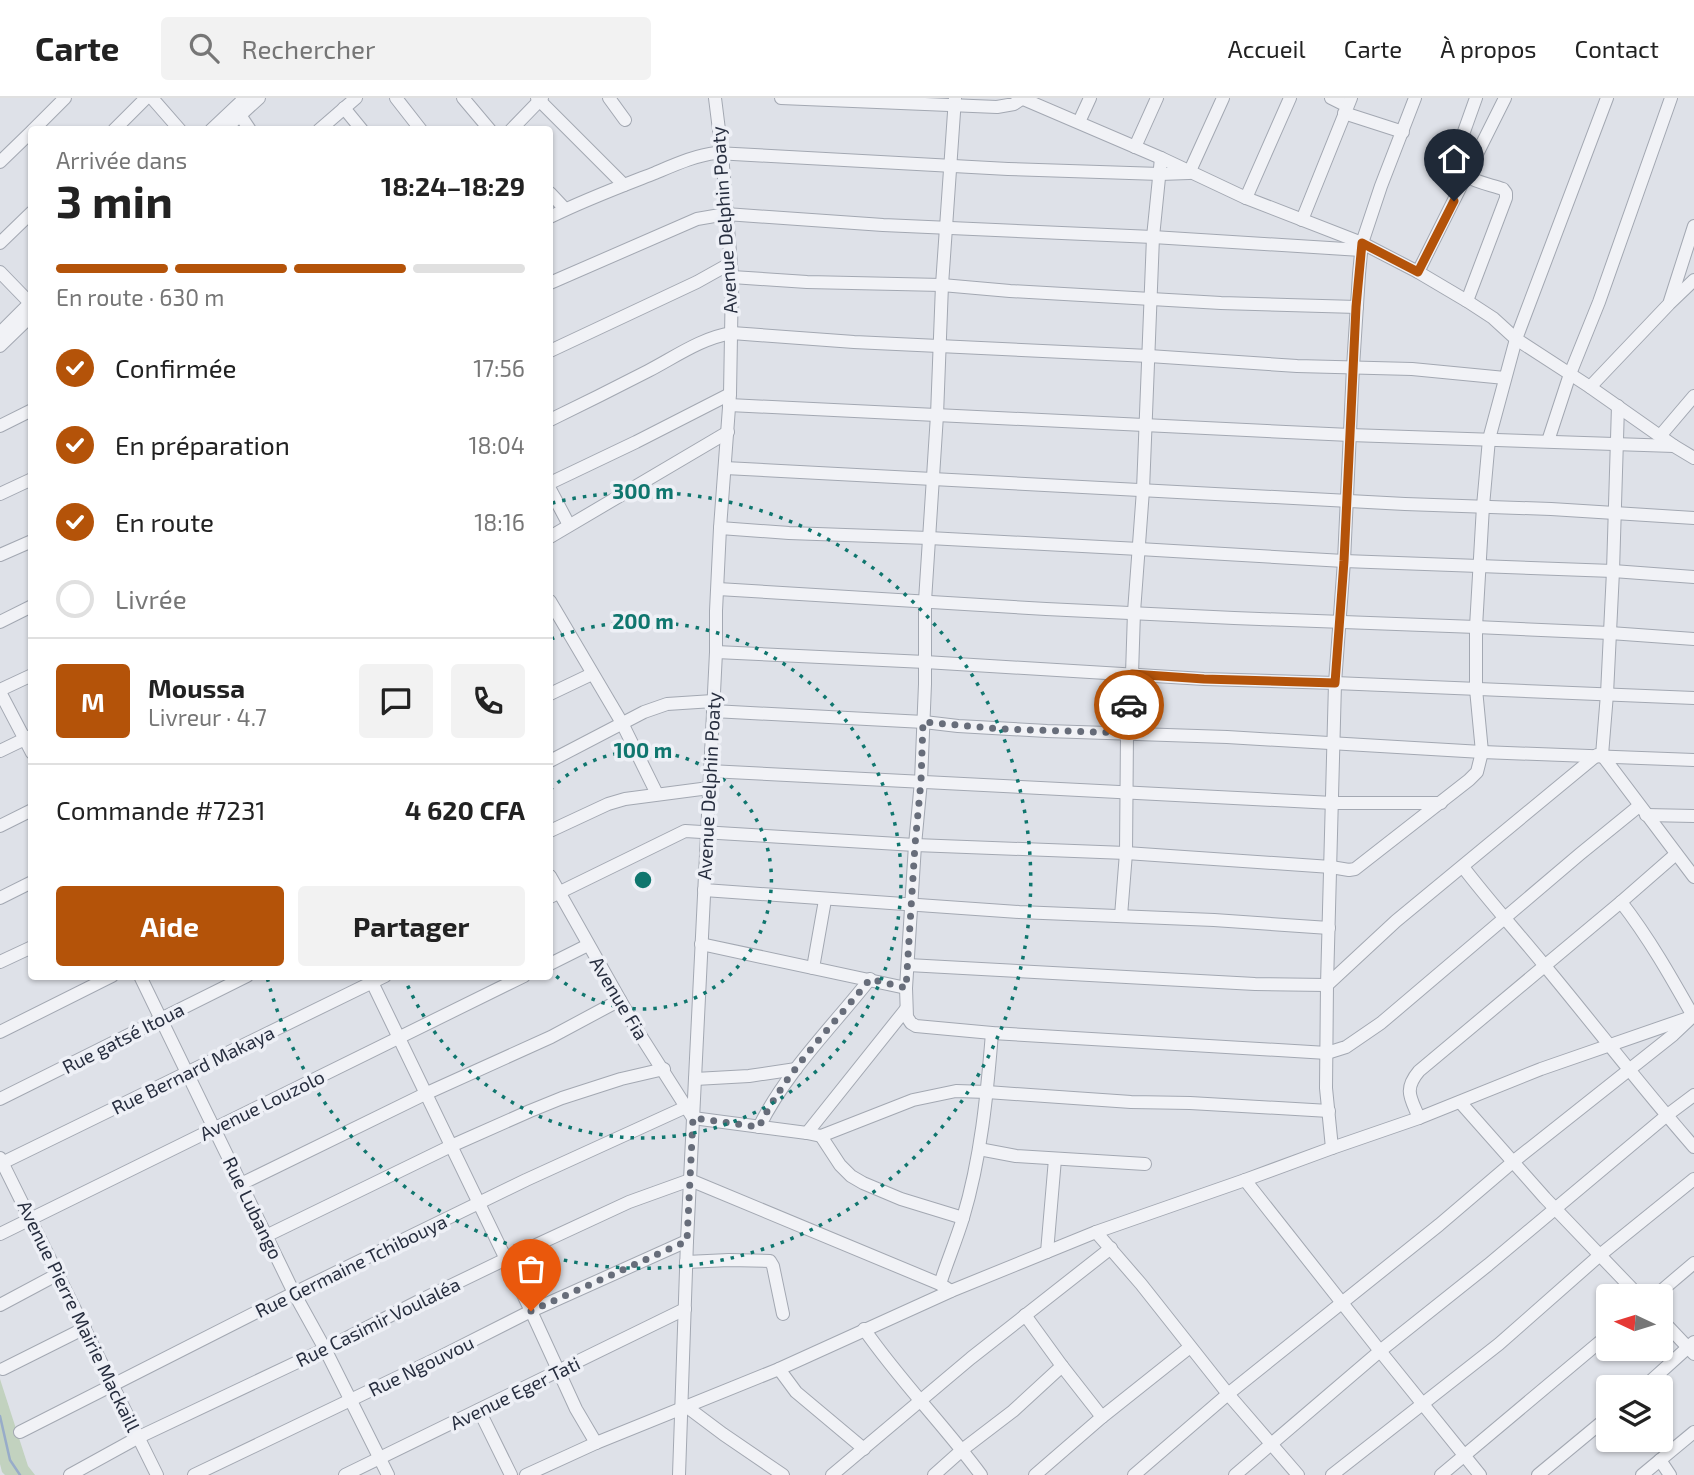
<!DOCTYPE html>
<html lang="fr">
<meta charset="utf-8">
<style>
:root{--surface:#fff;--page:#f2f2f2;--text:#222;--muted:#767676;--line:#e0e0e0;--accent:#b45309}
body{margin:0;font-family:"Exo 2",sans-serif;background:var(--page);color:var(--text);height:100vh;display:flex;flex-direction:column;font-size:26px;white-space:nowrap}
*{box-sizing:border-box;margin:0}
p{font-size:23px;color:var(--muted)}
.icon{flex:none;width:38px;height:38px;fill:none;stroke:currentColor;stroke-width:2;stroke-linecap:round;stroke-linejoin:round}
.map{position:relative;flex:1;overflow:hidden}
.drawer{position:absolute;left:28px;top:28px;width:525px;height:854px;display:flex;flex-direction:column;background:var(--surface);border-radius:7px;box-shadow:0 2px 5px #0004}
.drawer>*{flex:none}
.needle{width:46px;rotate:274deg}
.tools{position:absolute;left:1596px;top:1186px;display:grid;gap:14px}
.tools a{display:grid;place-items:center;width:77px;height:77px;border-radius:7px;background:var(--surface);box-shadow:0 2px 5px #0004;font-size:35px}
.pin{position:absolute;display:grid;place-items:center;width:60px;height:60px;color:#fff;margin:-72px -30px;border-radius:50% 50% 50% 0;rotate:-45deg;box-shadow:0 0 7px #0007}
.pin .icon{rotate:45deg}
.courier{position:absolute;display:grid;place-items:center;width:70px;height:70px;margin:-35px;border:5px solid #b45309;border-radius:50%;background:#fff;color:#222;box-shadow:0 2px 9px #0007}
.headline em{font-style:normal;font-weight:700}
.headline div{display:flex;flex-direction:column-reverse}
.headline{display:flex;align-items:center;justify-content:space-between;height:119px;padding:0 28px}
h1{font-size:46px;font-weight:700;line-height:52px}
.bar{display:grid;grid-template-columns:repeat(4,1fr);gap:10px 7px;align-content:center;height:84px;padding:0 28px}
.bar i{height:9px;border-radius:5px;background:var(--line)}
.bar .on{background:var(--accent)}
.bar p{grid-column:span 4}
.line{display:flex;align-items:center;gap:18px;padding:0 28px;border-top:2px solid var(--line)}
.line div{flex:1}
.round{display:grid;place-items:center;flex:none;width:74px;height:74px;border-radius:7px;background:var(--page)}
ol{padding:0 28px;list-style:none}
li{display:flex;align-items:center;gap:21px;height:77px}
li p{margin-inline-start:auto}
li .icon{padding:7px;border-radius:50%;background:var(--accent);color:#fff;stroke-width:4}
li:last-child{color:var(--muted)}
li i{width:38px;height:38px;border:4px solid var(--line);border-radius:50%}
.button{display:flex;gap:14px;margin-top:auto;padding:14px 28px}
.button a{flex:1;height:80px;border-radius:7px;background:var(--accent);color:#fff;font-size:28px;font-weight:700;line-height:80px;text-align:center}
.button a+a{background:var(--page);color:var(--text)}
header{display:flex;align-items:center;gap:42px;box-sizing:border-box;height:98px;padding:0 35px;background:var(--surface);border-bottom:2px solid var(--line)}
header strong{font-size:33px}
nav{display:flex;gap:38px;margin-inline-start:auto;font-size:24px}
.search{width:490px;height:63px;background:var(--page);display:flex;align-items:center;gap:18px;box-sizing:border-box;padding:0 24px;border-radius:7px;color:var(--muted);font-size:26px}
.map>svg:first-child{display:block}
.green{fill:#c2d2bf}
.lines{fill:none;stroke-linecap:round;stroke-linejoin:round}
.stream{stroke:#98acc9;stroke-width:2.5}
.minor-casing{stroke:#a3a8b2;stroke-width:14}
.minor{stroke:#f1f2f6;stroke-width:12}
.done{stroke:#676d7a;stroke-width:7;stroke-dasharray:0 12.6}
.route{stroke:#b45309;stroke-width:9}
.ring{fill:none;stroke:#0f766e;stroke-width:3.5;stroke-dasharray:3.5 7}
.labels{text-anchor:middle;stroke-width:7;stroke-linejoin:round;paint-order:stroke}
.street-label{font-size:19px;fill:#272e3f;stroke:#eef0f6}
.centre{fill:#0f766e;stroke:#eef0f6;stroke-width:3.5}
.ring-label{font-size:21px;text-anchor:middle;font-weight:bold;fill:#0f766e;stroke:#eef0f6;stroke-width:7;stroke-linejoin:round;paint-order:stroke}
</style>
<header>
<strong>Carte</strong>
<div class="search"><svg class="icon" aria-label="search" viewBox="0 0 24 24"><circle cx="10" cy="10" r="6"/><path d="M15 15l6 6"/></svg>Rechercher</div>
<nav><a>Accueil</a><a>Carte</a><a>À propos</a><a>Contact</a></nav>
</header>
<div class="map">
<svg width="1694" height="1377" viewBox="0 0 1694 1377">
<rect width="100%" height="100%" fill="#dee1e8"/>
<path class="green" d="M0 1281 28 1368 35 1377H5L2 1374 0 1366Z"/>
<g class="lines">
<path class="stream" d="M0 1318 10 1362 20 1377"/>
<g class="minor-casing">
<g id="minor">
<path d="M152 0 180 32"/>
<path d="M396 0 421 32"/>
<path d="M463 0 490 32"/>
<path d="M537 0 624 87"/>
<path d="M609 0 625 22"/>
<path d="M781 0 997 9 1014 6 1023 0"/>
<path d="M955 0 942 187 937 317 925 503V586L921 683 915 747 906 890 907 919 911 925 916 928 992 935 1327 955 1346 949 1381 925 1580 756 1639 708"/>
<path d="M1021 0 1161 60 1246 100 1362 145 1418 174 1467 203 1493 220 1516 241 1590 289 1674 348 1694 360"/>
<path d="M1331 0 1347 8"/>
<path d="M344 10 362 32"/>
<path d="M1344 15 1403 34"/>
<path d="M240 17 250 32"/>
<path d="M1079 24 1090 0"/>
<path d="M33 32 65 0"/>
<path d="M114 32 146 0"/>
<path d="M211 32 245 0"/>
<path d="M224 32 259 0"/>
<path d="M319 32 356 0"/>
<path d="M511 32 542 0"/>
<path d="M1135 49 1157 0"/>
<path d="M0 64 32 33"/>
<path d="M550 95 565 111"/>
<path d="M1246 100 1290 0"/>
<path d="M550 119C584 102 619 89 655 75 674 67 696 57 716 55L1008 71 1160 76 1189 75 1223 0"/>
<path d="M1302 122 1351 0"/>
<path d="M0 145 32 114"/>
<path d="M0 174 30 205"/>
<path d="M1418 174 1505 0"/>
<path d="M732 179 807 184 942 187 1010 193 1221 205 1357 209"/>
<path d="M550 185 697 121 726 116 883 127 1153 139 1361 152"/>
<path d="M1467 203 1506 100V95L1503 91C1483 84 1452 81 1456 56L1476 0"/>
<path d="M1670 203 1694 128"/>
<path d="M0 235 32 203"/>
<path d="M0 248 32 217"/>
<path d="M550 253 697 184 731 165"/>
<path d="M1590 289 1669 206 1694 182"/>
<path d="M729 307 1350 337 1674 348"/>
<path d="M1618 308 1613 473 1607 596 1602 657 1694 779"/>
<path d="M550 322C583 306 615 290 648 273 675 259 701 240 732 235L854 244 1149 258 1297 268 1412 271 1505 280"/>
<path d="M0 328 32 312"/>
<path d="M1660 338 1694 298"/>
<path d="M1548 343 1570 276 1599 204 1671 0"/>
<path d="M725 370 1405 406 1551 411 1694 420"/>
<path d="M550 385 636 344 730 296"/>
<path d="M550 391 569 427"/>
<path d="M0 396 32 381"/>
<path d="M720 430 789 435 929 440 1139 451 1344 463 1613 473 1694 479"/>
<path d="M550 439 728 334"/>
<path d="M0 457 32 443"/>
<path d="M718 491 1046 511 1234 520 1476 529 1610 535 1694 541"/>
<path d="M550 503 622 625 657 696"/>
<path d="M0 524 32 508"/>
<path d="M716 554 925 564 1204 581 1335 585 1694 600"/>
<path d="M0 592 32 577"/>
<path d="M0 594 32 655"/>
<path d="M550 596 592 576"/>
<path d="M713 613 924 624 958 628 1047 633 1227 639 1482 654 1694 662"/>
<path d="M0 653 31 638"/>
<path d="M550 663 644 614 667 606 713 603"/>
<path d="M709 673 1333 705H1441"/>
<path d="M1646 717 1694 718"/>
<path d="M0 728 32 712"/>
<path d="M550 733 608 706 625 701 709 690"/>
<path d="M1463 769C1489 803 1518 835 1545 868 1595 928 1642 990 1694 1049"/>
<path d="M550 778 637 932 693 1020 807 1035 821 1038 913 1002 956 993 987 994 1131 1004 1190 1005 1329 1013"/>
<path d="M704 792 1019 814 1214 822 1329 830"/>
<path d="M550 799 685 733 915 747 1126 755 1331 769 1349 772 1355 771 1469 682 1477 674 1482 654 1476 591V529L1483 408 1489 341 1516 241 1607 0"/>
<path d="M0 800 32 784"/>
<path d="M1121 818 1126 755 1127 635 1132 576 1134 514 1143 392 1153 139 1161 60"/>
<path d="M701 846 906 890"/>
<path d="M0 864 32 849"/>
<path d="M550 866 588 847"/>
<path d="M908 867 1255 886 1327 887 1396 823 1597 657"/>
<path d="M813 870 825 802"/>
<path d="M140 878 294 1195 325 1251 388 1377"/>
<path d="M369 878 531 1213 576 1311 596 1345"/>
<path d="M0 934 112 878"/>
<path d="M695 981 749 978 796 971"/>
<path d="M0 1001 247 878"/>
<path d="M1460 1004 1545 1100 1640 1199"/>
<path d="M1419 1020C1411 1000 1403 992 1419 973L1621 804 1676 756"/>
<path d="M759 1029C786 974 832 929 870 881"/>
<path d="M807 1035 906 911"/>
<path d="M821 1038 840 1067 851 1078 863 1085 901 1101 963 1120"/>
<path d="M1332 1050 1326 990 1327 887 1335 585 1344 463 1353 269 1359 176 1362 145 1381 88 1415 0"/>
<path d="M979 1051 1016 1058 1145 1066"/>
<path d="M0 1060 157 1377"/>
<path d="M0 1066 385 878"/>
<path d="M1245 1082 1380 1253 1480 1377"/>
<path d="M241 1086 425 996 551 939 620 902"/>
<path d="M1096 1134 1141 1186 1228 1296 1298 1377"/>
<path d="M0 1136 524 878"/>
<path d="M266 1138 451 1048 530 1013 562 1000 621 981 664 971"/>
<path d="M1047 1154 1055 1061"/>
<path d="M686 1164 729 1162 770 1163 773 1168 783 1216"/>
<path d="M940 1186C947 1164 956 1143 963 1120 981 1060 987 997 992 935"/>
<path d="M1654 1199 1694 1165"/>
<path d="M0 1207 58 1176"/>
<path d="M1025 1217 1062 1268 1102 1319"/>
<path d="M1661 1221 1694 1256"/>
<path d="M864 1231C900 1283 944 1327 981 1377"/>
<path d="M3 1271 85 1230"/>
<path d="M779 1271 796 1294 864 1351"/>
<path d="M1643 1290 1694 1244"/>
<path d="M687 1309 723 1336 783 1377"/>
<path d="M479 1312 511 1377"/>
<path d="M20 1334 294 1195 526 1082 686 1009"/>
<path d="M1660 1362 1670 1377"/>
<path d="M70 1377 139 1339 325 1251 419 1203 506 1161 629 1104 690 1082 940 1186 951 1193"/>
<path d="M194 1377 436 1261 531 1213 687 1143"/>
<path d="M345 1377 685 1211"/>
<path d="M526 1377 596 1345 779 1271 951 1193 1096 1134 1245 1082 1332 1050 1419 1020 1541 971 1694 918"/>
<path d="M679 1377 687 1143 716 554V513L720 430 730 296 732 179 722 56 715 0"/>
<path d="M832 1377 971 1260 1111 1150"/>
<path d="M934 1377 962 1352 1013 1313 1062 1268"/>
<path d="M1035 1377 1102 1319 1190 1249"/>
<path d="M1134 1377 1228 1296 1439 1127 1514 1063 1673 937 1693 918C1671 879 1649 840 1621 804"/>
<path d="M1235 1377 1380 1253 1488 1167 1666 1018 1694 997"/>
<path d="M1332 1377 1499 1246 1600 1157 1694 1081"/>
<path d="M1441 1377 1608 1237"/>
<path d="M1538 1377 1608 1319"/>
<path d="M1642 1377 1694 1334"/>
</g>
</g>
<use href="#minor" class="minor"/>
</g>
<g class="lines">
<path class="done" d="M531 1213 687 1143 693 1020 759 1029C785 974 832 929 870 881L906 890 915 747 921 683 923 624 1002 631 1127 635 1129 607"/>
<path class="route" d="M1129 607 1132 576 1204 581 1335 585 1344 463 1356 209 1362 145 1418 174 1454 103"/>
</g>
<g class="ring">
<path d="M550 692A129 129 0 1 1 550 872"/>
<path d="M551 541A258 258 0 1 1 404 879"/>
<path d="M552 405A388 388 0 1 1 267 879"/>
</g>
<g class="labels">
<g class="street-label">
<text transform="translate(724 122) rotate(-94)" y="7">Avenue Delphin Poaty</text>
<text transform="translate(709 688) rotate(-87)" y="7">Avenue Delphin Poaty</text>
<text transform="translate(619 900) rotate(59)" y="7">Avenue Fia</text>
<text transform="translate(123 940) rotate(-27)" y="7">Rue gatsé Itoua</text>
<text transform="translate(193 972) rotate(-26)" y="7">Rue Bernard Makaya</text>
<text transform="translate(262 1007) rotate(-26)" y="7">Avenue Louzolo</text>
<text transform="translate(253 1110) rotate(64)" y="7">Rue Lubango</text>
<text transform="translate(351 1168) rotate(-26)" y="7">Rue Germaine Tchibouya</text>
<text transform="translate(79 1218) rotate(64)" y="7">Avenue Pierre Mairie Mackaill</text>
<text transform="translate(378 1224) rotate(-26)" y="7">Rue Casimir Voulaléa</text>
<text transform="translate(421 1268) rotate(-26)" y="7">Rue Ngouvou</text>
<text transform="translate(515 1295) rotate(-26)" y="7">Avenue Eger Tati</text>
</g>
</g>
<circle cx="643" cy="782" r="10" class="centre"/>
<g class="ring-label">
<text x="643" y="401">300 m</text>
<text x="643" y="531">200 m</text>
<text x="643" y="660">100 m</text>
</g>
</svg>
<div class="tools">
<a><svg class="needle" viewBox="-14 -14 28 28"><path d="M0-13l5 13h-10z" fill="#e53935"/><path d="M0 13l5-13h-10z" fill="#767676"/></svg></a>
<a><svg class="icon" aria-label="layers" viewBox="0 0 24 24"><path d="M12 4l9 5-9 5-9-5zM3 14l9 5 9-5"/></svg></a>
</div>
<div class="pin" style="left:531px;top:1213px;background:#ea580c"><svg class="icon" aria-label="bag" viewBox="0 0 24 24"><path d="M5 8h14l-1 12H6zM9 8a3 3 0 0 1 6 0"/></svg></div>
<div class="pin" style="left:1454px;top:103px;background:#1f2937"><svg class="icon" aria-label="home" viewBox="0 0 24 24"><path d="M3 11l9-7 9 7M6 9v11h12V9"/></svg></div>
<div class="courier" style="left:1129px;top:607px"><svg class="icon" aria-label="car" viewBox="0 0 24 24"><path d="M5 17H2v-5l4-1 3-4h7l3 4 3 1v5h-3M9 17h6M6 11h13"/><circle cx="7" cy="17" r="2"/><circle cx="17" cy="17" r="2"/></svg></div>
<section class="drawer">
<div class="headline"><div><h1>3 min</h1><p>Arrivée dans</p></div><em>18:24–18:29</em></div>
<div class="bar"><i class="on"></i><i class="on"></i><i class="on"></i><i></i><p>En route · 630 m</p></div>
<ol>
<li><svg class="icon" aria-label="check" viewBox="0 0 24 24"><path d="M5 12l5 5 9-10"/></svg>Confirmée<p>17:56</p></li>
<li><svg class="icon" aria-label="check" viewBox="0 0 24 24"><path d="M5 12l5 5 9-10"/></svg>En préparation<p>18:04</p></li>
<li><svg class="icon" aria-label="check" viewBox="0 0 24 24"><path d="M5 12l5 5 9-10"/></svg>En route<p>18:16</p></li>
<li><i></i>Livrée</li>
</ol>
<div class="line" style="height:126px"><b class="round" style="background:var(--accent);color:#fff">M</b><div><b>Moussa</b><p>Livreur · 4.7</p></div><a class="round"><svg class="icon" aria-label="chat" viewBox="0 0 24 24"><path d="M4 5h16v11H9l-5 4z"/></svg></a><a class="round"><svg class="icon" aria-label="phone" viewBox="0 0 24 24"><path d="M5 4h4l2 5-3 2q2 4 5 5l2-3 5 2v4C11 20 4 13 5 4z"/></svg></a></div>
<div class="line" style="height:91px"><div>Commande #7231</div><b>4 620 CFA</b></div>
<div class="button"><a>Aide</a><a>Partager</a></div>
</section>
</div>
